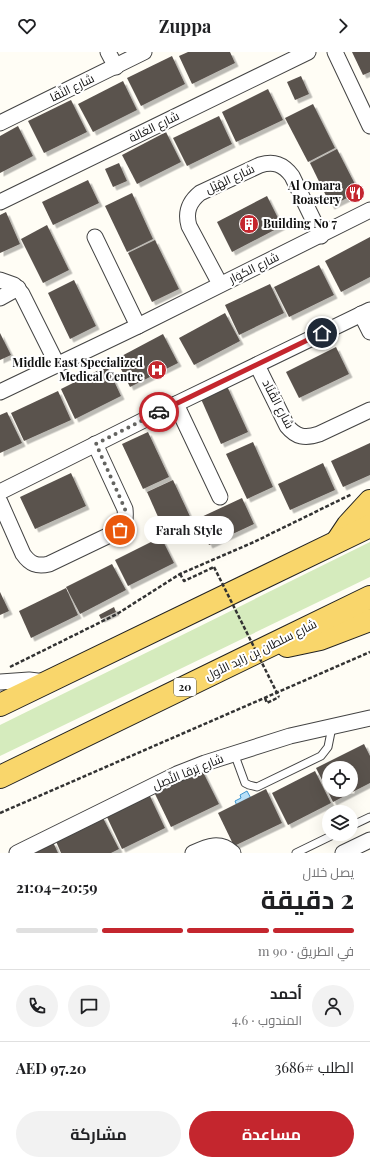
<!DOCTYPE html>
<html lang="ar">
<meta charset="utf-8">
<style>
:root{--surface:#fff;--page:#f2f2f2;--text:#202124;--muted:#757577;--line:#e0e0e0;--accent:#c4262e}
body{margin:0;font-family:"Playfair Display",Cairo,serif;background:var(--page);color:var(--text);direction:rtl;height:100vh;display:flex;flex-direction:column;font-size:15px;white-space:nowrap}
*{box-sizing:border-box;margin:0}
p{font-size:13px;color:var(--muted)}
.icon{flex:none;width:22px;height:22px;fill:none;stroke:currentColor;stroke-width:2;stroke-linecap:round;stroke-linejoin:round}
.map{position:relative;height:801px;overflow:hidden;direction:ltr}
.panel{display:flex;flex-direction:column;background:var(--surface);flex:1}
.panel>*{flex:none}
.tools{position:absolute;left:322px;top:709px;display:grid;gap:8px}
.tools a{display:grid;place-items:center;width:36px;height:36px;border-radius:50%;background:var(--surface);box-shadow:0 4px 16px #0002;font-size:20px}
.pin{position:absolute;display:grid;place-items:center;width:34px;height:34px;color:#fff;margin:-17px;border:2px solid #fff;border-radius:50%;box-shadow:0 1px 4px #0007}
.courier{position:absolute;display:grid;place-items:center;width:40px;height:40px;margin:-20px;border:3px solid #c4262e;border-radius:50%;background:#fff;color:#222;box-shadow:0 1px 5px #0007}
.bubble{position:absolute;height:28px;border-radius:14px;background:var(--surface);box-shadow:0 4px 16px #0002;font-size:13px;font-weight:700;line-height:28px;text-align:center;direction:rtl}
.summary em{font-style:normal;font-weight:700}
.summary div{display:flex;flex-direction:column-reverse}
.summary{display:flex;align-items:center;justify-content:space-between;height:68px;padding:0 16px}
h1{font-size:26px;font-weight:700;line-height:30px}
.bar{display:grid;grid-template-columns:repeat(4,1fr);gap:6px 4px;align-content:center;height:48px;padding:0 16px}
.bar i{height:5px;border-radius:3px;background:var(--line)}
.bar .on{background:var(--accent)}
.bar p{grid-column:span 4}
.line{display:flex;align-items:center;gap:10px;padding:0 16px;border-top:1px solid var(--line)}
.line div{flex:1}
.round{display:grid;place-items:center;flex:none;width:42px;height:42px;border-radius:21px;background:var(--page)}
.button{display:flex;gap:8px;margin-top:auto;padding:8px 16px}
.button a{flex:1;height:46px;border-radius:24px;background:var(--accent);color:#fff;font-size:16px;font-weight:700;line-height:46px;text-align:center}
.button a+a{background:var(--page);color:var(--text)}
header{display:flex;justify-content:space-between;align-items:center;height:52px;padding:0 16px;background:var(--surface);font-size:18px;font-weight:700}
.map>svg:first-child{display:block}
.green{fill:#d5ebbd}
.water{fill:#b9e0f7;stroke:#3f96cf}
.building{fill:#5a524d;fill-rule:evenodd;filter:url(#shadow)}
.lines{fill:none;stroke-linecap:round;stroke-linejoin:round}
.service-casing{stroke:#444;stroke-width:9}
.minor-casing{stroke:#444;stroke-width:17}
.primary-casing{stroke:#222;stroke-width:24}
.path{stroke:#333;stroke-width:2.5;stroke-dasharray:4 2;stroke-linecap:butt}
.service{stroke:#fff;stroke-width:7}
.minor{stroke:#fff;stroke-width:15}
.primary{stroke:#f9d66b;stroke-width:22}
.path-bridge{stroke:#333;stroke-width:2.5;stroke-dasharray:4 2;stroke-linecap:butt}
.done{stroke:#646461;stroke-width:4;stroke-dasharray:0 7.2}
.route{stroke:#c4262e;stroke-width:5}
.labels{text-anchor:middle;stroke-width:4;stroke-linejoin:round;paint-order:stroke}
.shield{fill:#fff;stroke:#585858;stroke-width:1}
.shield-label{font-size:11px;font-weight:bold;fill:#111}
.street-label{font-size:12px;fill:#111;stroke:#fff}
.poi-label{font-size:12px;font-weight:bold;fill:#111;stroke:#fff;text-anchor:end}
</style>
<header><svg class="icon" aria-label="forward" viewBox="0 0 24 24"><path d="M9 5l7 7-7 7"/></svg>Zuppa<svg class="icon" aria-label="heart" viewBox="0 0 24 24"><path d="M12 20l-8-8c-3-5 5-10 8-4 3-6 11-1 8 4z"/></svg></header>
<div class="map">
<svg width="370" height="801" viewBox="0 0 370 801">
<defs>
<filter id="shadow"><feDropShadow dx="3.5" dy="3.5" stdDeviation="0" flood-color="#0004"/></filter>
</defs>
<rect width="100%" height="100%" fill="#fffdf5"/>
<path class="green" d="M370 490V525L0 704V673Z"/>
<path class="water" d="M247 739 254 752 239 759 235 749 241 746 240 743Z"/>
<g class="building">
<path d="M188 0H230L235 11 192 32 179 4Z"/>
<path d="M352 0H370V20L363 23Z"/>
<path d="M172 4 185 32 141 54 127 26Z"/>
<path d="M301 24 309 42 295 48 287 30Z"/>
<path d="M123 29 137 58 93 80 78 52Z"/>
<path d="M268 37 283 68 236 90 222 60Z"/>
<path d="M71 48 87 80 44 101 28 69Z"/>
<path d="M313 52 335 96 308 110 285 66Z"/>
<path d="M219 64 232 92 187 114 173 86Z"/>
<path d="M18 74 33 104 0 121V84Z"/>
<path d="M166 80 181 110 137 132 122 103Z"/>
<path d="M337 97 359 140 331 154 310 111Z"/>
<path d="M119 111 127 129 113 135 105 117Z"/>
<path d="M88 128 99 151 53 173 42 150Z"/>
<path d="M132 141 153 187 127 200 105 154Z"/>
<path d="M267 144 282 174 232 200 217 170Z"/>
<path d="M6 160 20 192 0 201V163Z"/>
<path d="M47 173 69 218 43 231 21 187Z"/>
<path d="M370 185V225L341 240 325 209Z"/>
<path d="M155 188 179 237 152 250 128 201Z"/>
<path d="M319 213 334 243 289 265 274 235Z"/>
<path d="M74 228 96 274 70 287 48 241Z"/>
<path d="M270 232 284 261 239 283 225 253Z"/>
<path d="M225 261 240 289 194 313 179 286Z"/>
<path d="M0 281 11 303 0 308Z"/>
<path d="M163 282 178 311 130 335 116 307Z"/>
<path d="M336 295 349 322 299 346 286 320Z"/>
<path d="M107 314 121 344 75 367 61 337Z"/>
<path d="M227 334 248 380 221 392 201 347Z"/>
<path d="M58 339 71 368 24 389 11 361Z"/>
<path d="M7 360 22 391 0 401V363Z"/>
<path d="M148 380 169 425 143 437 122 392Z"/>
<path d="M253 390 273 435 247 447 226 402Z"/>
<path d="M370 391V423L343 435 331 409Z"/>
<path d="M323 411 335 438 290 458 278 432Z"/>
<path d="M71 421 86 454 35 477 20 445Z"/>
<path d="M173 428 194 473 167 485 147 440Z"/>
<path d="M242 446 254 472 209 493 197 467Z"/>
<path d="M161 485 174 511 128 534 115 508Z"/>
<path d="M112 512 126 538 80 562 66 535Z"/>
<path d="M66 536 78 563 31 586 19 559Z"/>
<path d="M0 540 9 559 0 563Z"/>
<path d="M114 555 116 560 101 567 99 563Z"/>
<path d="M364 692 370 704V731L333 750 316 716ZM329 716H351V738H329Z"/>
<path d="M202 718 219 752 171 775 155 742Z"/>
<path d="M315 719 331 751 288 773 272 741Z"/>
<path d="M266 737 282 771 234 794 218 761Z"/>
<path d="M149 742 165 776 122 797 106 763Z"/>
<path d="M102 764 119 797 111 801H61L55 787Z"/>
<path d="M53 790 58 801H30Z"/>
</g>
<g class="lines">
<g class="service-casing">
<g id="service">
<path d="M234 701 245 731 249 733 257 735 321 704 328 695 332 675"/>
<path d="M351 774 370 765"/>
<path d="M296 801 335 782"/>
</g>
</g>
<g class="minor-casing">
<g id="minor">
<path d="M108 0 116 15"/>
<path d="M335 0 370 74"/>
<path d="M0 71 144 0"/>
<path d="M0 150 308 0"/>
<path d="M95 185 138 274"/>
<path d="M0 228 14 233 22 242 57 312"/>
<path d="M220 232 189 174C185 160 189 150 200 141L260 113C274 109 283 112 292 124L321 184"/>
<path d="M0 246 18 236"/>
<path d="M361 262 370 280"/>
<path d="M257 313 287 374C296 385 305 387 319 382L370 358"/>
<path d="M0 340 138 274 370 158"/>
<path d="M176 352 220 445"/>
<path d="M0 440 176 352 370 258"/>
<path d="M0 450 23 502C30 512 37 515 49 512L120 478C125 471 126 466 125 457L95 392"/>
<path d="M0 630 29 628 46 630"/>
<path d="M17 801 177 722 205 711 290 684 370 666"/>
<path d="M193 801C208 794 220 789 233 801"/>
<path d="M343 801 370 788"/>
</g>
</g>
<g class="primary-casing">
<g id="primary">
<path d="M338 488 348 473 370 449"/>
<path d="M287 594 320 587 370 568"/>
<path d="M0 653 370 474"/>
<path d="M0 725 370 545"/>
</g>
</g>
<g class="path">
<path d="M180 522 184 529 214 515"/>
<path d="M10 615 117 562 180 522 254 490 352 442"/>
<path d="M265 646 267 651 279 645"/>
<path d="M0 761 370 600"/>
</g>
<use href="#service" class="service"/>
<use href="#minor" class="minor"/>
<use href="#primary" class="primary"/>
<path class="path-bridge" d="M214 515 279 645"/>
</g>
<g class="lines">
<path class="done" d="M120 478C125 470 126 466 125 457L96 392 159 360"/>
<path class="route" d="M159 360 322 281"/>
</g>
<defs>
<g id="restaurant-disc" transform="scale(1)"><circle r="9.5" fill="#c4262e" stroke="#fff"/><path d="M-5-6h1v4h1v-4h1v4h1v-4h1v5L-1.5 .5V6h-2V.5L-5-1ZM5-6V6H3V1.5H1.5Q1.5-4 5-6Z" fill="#fff"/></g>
<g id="building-disc" transform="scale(1)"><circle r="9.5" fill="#c4262e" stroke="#fff"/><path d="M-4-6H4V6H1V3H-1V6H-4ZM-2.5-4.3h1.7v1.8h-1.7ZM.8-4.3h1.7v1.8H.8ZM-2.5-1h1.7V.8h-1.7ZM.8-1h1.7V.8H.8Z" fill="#fff"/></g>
<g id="hospital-disc" transform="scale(1)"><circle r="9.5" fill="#c4262e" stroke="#fff"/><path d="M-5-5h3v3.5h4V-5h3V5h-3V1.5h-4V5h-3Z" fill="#fff"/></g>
</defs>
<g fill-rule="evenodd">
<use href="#restaurant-disc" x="355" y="141"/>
<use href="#building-disc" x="249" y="172"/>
<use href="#hospital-disc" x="157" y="318"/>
</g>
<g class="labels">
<rect class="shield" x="174" y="626" width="22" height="18" rx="3"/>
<g class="shield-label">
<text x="185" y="639">20</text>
</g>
<g class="street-label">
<text transform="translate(72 36) rotate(-26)" y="4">شارع النِّقا</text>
<text transform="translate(154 75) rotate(-26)" y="4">شارع الغالة</text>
<text transform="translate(230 127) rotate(-25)" y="4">شارع الهَيْل</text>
<text transform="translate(254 216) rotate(-26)" y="4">شارع الكوَار</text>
<text transform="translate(278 352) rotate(62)" y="4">شارع القْنَاد</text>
<text transform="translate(261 598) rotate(-26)" y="4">شارع سلطان بن زايد الأول</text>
<text transform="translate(188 720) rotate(-22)" y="4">شارع بَرقا النِّصِل</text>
</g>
<g class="poi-label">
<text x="341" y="138">Al Omara<tspan x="341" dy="14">Roastery</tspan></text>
<text x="263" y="176" text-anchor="start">Building No 7</text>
<text x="143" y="315">Middle East Specialized<tspan x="143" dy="14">Medical Centre</tspan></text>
</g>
</g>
</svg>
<div class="tools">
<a><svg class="icon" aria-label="locate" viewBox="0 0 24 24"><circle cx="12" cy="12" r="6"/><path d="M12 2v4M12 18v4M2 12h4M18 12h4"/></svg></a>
<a><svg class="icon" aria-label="layers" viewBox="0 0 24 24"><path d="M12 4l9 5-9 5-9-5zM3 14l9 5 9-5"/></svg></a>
</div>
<div class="pin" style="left:120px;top:478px;background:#ea580c"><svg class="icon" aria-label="bag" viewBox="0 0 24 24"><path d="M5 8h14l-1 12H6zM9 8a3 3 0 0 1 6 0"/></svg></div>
<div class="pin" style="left:322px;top:281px;background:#1f2937"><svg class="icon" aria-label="home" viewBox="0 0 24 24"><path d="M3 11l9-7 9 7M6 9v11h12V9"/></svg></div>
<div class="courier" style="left:159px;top:360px"><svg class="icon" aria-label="car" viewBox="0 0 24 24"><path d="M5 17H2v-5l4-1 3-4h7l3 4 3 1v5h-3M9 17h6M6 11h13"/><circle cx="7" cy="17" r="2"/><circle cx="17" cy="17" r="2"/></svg></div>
<div class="bubble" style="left:144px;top:464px;width:90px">Farah Style</div>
</div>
<section class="panel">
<div class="summary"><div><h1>2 دقيقة</h1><p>يصل خلال</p></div><em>20:59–21:04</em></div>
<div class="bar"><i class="on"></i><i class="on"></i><i class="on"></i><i></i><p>في الطريق · 90 m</p></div>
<div class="line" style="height:72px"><a class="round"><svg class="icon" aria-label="person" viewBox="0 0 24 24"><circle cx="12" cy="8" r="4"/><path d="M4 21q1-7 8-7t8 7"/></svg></a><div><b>أحمد</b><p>المندوب · 4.6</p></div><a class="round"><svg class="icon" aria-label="chat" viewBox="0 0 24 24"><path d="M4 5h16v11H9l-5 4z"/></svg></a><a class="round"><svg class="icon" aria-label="phone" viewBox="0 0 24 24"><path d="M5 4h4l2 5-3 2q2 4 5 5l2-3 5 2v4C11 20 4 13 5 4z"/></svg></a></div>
<div class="line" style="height:52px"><div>الطلب #3686</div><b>AED 97.20</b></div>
<div class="button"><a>مساعدة</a><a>مشاركة</a></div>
</section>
